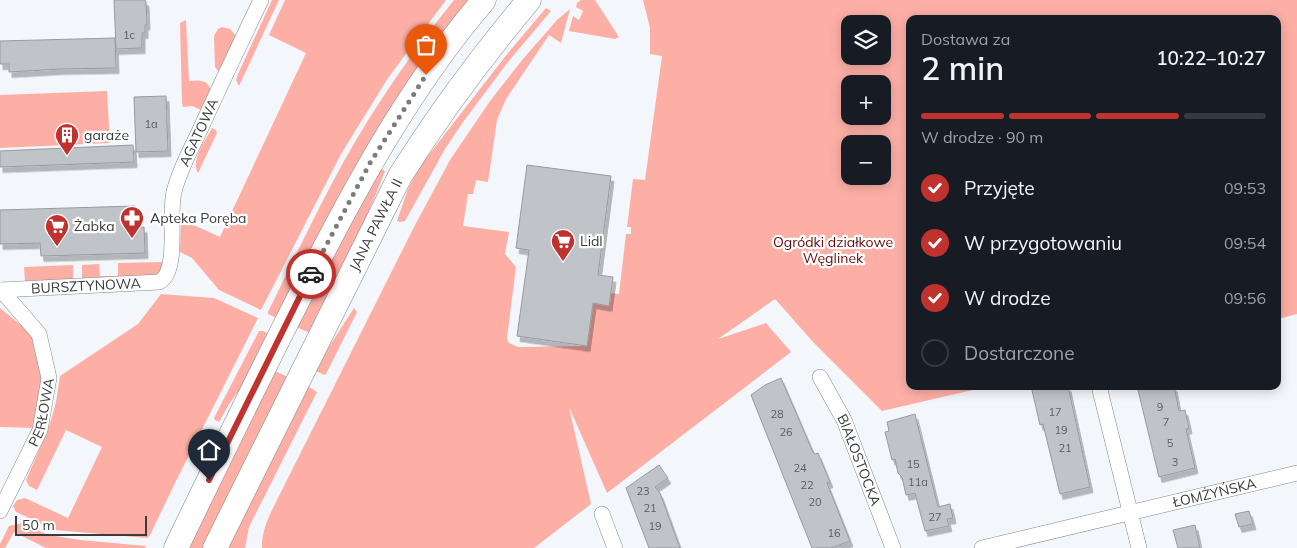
<!DOCTYPE html>
<html lang="pl">
<meta charset="utf-8">
<style>
:root{--surface:#171b24;--page:#20242c;--text:#f1f3f6;--muted:#9ea1a6;--line:#363941;--accent:#c0322e}
body{margin:0;font-family:Mulish,sans-serif;background:var(--page);color:var(--text);height:100vh;display:flex;flex-direction:column;font-size:19px;white-space:nowrap}
*{box-sizing:border-box;margin:0}
p{font-size:16px;color:var(--muted)}
.icon{flex:none;width:28px;height:28px;fill:none;stroke:currentColor;stroke-width:2;stroke-linecap:round;stroke-linejoin:round}
.map{position:relative;flex:1;overflow:hidden}
.side{position:absolute;left:906px;top:15px;width:375px;height:375px;display:flex;flex-direction:column;background:var(--surface);border-radius:10px;box-shadow:0 2px 12px #0003}
.side>*{flex:none}
.controls{position:absolute;left:841px;top:15px;display:grid;gap:10px}
.controls a{display:grid;place-items:center;width:50px;height:50px;border-radius:10px;background:var(--surface);box-shadow:0 2px 12px #0003;font-size:25px}
.scale{position:absolute;left:15px;bottom:12px;width:132px;box-sizing:border-box;padding-left:5px;border:2px solid #393b3d;border-top:0;font-size:14px;line-height:18px;white-space:nowrap;color:#393b3d;-webkit-text-stroke:4px #fff;paint-order:stroke}
.pin{position:absolute;display:grid;place-items:center;width:42px;height:42px;color:#fff;margin:-51px -21px;border-radius:50% 50% 50% 0;rotate:-45deg;box-shadow:0 0 5px #0007}
.pin .icon{rotate:45deg}
.courier{position:absolute;display:grid;place-items:center;width:50px;height:50px;margin:-25px;border:4px solid #c0322e;border-radius:50%;background:#fff;color:#222;box-shadow:0 1px 6px #0007}
.head em{font-style:normal;font-weight:600}
.head div{display:flex;flex-direction:column-reverse}
.head{display:flex;align-items:center;justify-content:space-between;height:85px;padding:0 15px}
h1{font-size:32px;font-weight:600;line-height:38px}
.bar{display:grid;grid-template-columns:repeat(4,1fr);gap:8px 5px;align-content:center;height:60px;padding:0 15px}
.bar i{height:6px;border-radius:4px;background:var(--line)}
.bar .on{background:var(--accent)}
.bar p{grid-column:span 4}
ol{padding:0 15px;list-style:none}
li{display:flex;align-items:center;gap:15px;height:55px}
li p{margin-inline-start:auto}
li .icon{padding:5px;border-radius:50%;background:var(--accent);color:#fff;stroke-width:4}
li:last-child{color:var(--muted)}
li i{width:28px;height:28px;border:2px solid var(--line);border-radius:50%}
.map>svg:first-child{display:block}
.green{fill:#fdafa6;fill-rule:evenodd}
.building{fill:#c0c4c8;stroke:#979b9f;filter:url(#shadow)}
.lines{fill:none;stroke-linecap:round;stroke-linejoin:round}
.minor-casing{stroke:#83878b;stroke-width:16}
.primary-casing{stroke:#83878b;stroke-width:25}
.minor{stroke:#fff;stroke-width:15}
.primary{stroke:#fff;stroke-width:24}
.done{stroke:#7a7d80;stroke-width:5;stroke-dasharray:0 9}
.route{stroke:#c0322e;stroke-width:6}
.labels{text-anchor:middle;stroke-width:4.5;stroke-linejoin:round;paint-order:stroke}
.number-label{font-size:11px;fill:#5b5d60}
.street-label{font-size:14px;fill:#393b3d;stroke:#fff}
.poi-label{font-size:14px;fill:#393b3d;stroke:#fff;text-anchor:start}
.park-label{font-size:14px;fill:#610b0c;stroke:#fff}
</style>
<div class="map">
<svg width="1297" height="548" viewBox="0 0 1297 548">
<defs>
<filter id="shadow"><feDropShadow dx="3" dy="5.5" stdDeviation="0" flood-color="#0004"/></filter>
</defs>
<rect width="100%" height="100%" fill="#f3f7fc"/>
<g class="green">
<path d="M272 0H279L239 86 236 80 238 74Z"/>
<path d="M285 0H446L388 78 341 154 261 310 219 290 192 258 180 252 181 223 183 220 220 237 306 53 269 35Z"/>
<path d="M454 0H472L279 319 268 314V312C293 261 317 210 344 161 376 104 413 51 454 0Z"/>
<path d="M581 0H595L619 37 615 39 569 31 573 16 579 20 583 11 576 7 577 3Z"/>
<path d="M643 0H1297V314L1278 319V19H910V386H990L882 411 814 343 775 299 718 339 766 323 791 352 607 493 569 407 591 504 534 548H262C261 530 271 512 279 496L414 227 450 160 490 101 523 59 557 20 570 9 561 43 549 35 506 99 497 120 488 182 476 180 473 194H468L463 226 509 232 505 254 516 267 507 338 509 343 518 347 587 346 593 303 608 305 611 293 619 294 626 234H631V227H627L633 179 645 180 662 56 650 54V28ZM850 24H882V56H850ZM850 84H882V116H850ZM850 144H882V176H850Z"/>
<path d="M546 8 551 11 508 62 463 122 445 149 405 221 400 222 397 221 408 189 420 166 508 53Z"/>
<path d="M186 20 189 81C199 80 207 79 211 90L201 110 192 106 183 107 182 104 180 23Z"/>
<path d="M222 27 230 29 236 36 219 70 218 71 215 67 214 36 218 29Z"/>
<path d="M107 91 110 143 0 148V95Z"/>
<path d="M212 128 216 130 217 133 198 173C190 160 206 140 212 128Z"/>
<path d="M380 168 385 171C364 227 337 280 310 333L296 327Z"/>
<path d="M163 262V267L157 275 82 279V265L99 264 100 276H118V263Z"/>
<path d="M73 265V279L25 281 24 267Z"/>
<path d="M161 294 214 298 258 318 175 483 150 535 147 538 55 530 16 512 13 506 17 500 25 498 68 518 102 447 66 430 37 490 29 486 26 480 48 430 56 402 60 376 138 324Z"/>
<path d="M0 308 34 336 42 381 33 428 0 427Z"/>
<path d="M354 308 357 312 326 374 324 375 314 370Z"/>
<path d="M259 331H263L271 335 252 373 229 404 219 422 215 420 214 418Z"/>
<path d="M275 371 288 377 203 548H188Z"/>
<path d="M306 385 317 392 249 527 245 548H225Z"/>
<path d="M22 523 48 535 81 540 146 546 145 548H46L14 532 5 548H0V544L9 526Z"/>
</g>
<g class="building">
<path d="M114 0H145L146 2 147 24 145 25V33H142V48L116 49Z"/>
<path d="M115 38 116 68 60 69 9 72V64H0V41Z"/>
<path d="M166 96 168 151 136 152 134 97Z"/>
<path d="M133 145 134 162 0 167V151Z"/>
<path d="M527 165 611 176 598 275 613 277 609 306 593 303 587 346 517 336 529 250 516 248Z"/>
<path d="M135 206 136 228 144 227 145 253 41 256 40 243 0 244V210Z"/>
<path d="M781 378 813 452 815 454 818 453 830 482 827 483 850 541 831 548H812L751 395 765 385Z"/>
<path d="M1031 386H1068L1090 487 1060 494 1043 424 1040 425Z"/>
<path d="M1137 386H1174L1179 411 1185 410 1189 428 1186 429 1195 468 1159 477Z"/>
<path d="M915 414 938 507 950 504 953 518 947 519 949 526 925 531 915 493 906 495 902 477 898 473 895 459 892 460 885 432 889 431 887 422Z"/>
<path d="M659 465 668 478 655 487 660 493 680 548H649L626 488Z"/>
<path d="M1249 511 1253 524 1239 527 1235 514Z"/>
<path d="M1195 525 1200 548H1178L1173 530Z"/>
</g>
<g class="lines">
<g class="minor-casing">
<g id="minor">
<path id="s1" d="M0 290 159 282C180 272 168 213 174 192 179 171 190 151 199 132 219 88 240 44 261 0"/>
<path id="s2" d="M820 377 844 420 893 548"/>
<path d="M1099 386 1139 548"/>
<path id="s3" d="M0 511 40 430 49 378 39 334 1 290"/>
<path d="M602 514 615 548"/>
<path id="s4" d="M982 548 1297 473"/>
</g>
</g>
<g class="primary-casing">
<g id="primary">
<path d="M176 548C217 463 258 378 301 294 354 190 408 89 484 0"/>
<path id="s5" d="M215 548 400 176C439 114 482 56 529 0"/>
</g>
</g>
<use href="#minor" class="minor"/>
<use href="#primary" class="primary"/>
</g>
<g class="lines">
<path class="done" d="M311 274 370 163 426 75"/>
<path class="route" d="M209 480 311 274"/>
</g>
<defs>
<g id="building-pin" transform="scale(1.25)"><path d="M0 17L-7.5 6A9.5 9.5 0 1 1 7.5 6Z" fill="#c0322e" stroke="#fff"/><path d="M-4-6H4V6H1V3H-1V6H-4ZM-2.5-4.3h1.7v1.8h-1.7ZM.8-4.3h1.7v1.8H.8ZM-2.5-1h1.7V.8h-1.7ZM.8-1h1.7V.8H.8Z" fill="#fff"/></g>
<g id="pharmacy-pin" transform="scale(1.25)"><path d="M0 17L-7.5 6A9.5 9.5 0 1 1 7.5 6Z" fill="#c0322e" stroke="#fff"/><path d="M-2-6h4v4h4v4h-4v4h-4v-4h-4v-4h4Z" fill="#fff"/></g>
<g id="supermarket-pin" transform="scale(1.25)"><path d="M0 17L-7.5 6A9.5 9.5 0 1 1 7.5 6Z" fill="#c0322e" stroke="#fff"/><path d="M-6-5.5h2.5l.6 2H6L4.5 2H-2.5L-4.4-4H-6ZM-1.5 3.2a1.3 1.3 0 1 0 .1 0ZM3 3.2a1.3 1.3 0 1 0 .1 0Z" fill="#fff"/></g>
</defs>
<g fill-rule="evenodd">
<use href="#building-pin" x="67" y="135"/>
<use href="#pharmacy-pin" x="132" y="218"/>
<use href="#supermarket-pin" x="57" y="226"/>
<use href="#supermarket-pin" x="563" y="241"/>
</g>
<g class="labels">
<g class="number-label">
<text x="129" y="39">1c</text>
<text x="151" y="128">1a</text>
<text x="1160" y="411">9</text>
<text x="1055" y="416">17</text>
<text x="777" y="418">28</text>
<text x="1166" y="426">7</text>
<text x="1061" y="434">19</text>
<text x="786" y="436">26</text>
<text x="1170" y="447">5</text>
<text x="1065" y="452">21</text>
<text x="1175" y="466">3</text>
<text x="913" y="468">15</text>
<text x="800" y="472">24</text>
<text x="918" y="486">11a</text>
<text x="807" y="489">22</text>
<text x="643" y="495">23</text>
<text x="815" y="506">20</text>
<text x="650" y="512">21</text>
<text x="935" y="521">27</text>
<text x="655" y="530">19</text>
<text x="834" y="537">16</text>
</g>
<g class="street-label">
<text dy="5" stroke="none"><textPath href="#s1" startOffset="318">AGATOWA</textPath></text>
<text dy="5" stroke="none"><textPath href="#s5" startOffset="361">JANA PAWŁA II</textPath></text>
<text dy="5" stroke="none"><textPath href="#s1" startOffset="86">BURSZTYNOWA</textPath></text>
<text dy="5" stroke="none"><textPath href="#s3" startOffset="108">PERŁOWA</textPath></text>
<text dy="5" stroke="none"><textPath href="#s2" startOffset="92">BIAŁOSTOCKA</textPath></text>
<text dy="5" stroke="none"><textPath href="#s4" startOffset="239">ŁOMŻYŃSKA</textPath></text>
</g>
<g class="poi-label">
<text x="84" y="140">garaże</text>
<text x="150" y="223">Apteka Poręba</text>
<text x="74" y="231">Żabka</text>
<text x="580" y="246">Lidl</text>
</g>
<g class="park-label">
<text x="833" y="247">Ogródki działkowe<tspan x="833" dy="16">Węglinek</tspan></text>
</g>
</g>
</svg>
<div class="controls">
<a><svg class="icon" aria-label="layers" viewBox="0 0 24 24"><path d="M12 4l9 5-9 5-9-5zM3 14l9 5 9-5"/></svg></a>
<a>+</a>
<a>−</a>
</div>
<div class="scale">50 m</div>
<div class="pin" style="left:426px;top:75px;background:#ea580c"><svg class="icon" aria-label="bag" viewBox="0 0 24 24"><path d="M5 8h14l-1 12H6zM9 8a3 3 0 0 1 6 0"/></svg></div>
<div class="pin" style="left:209px;top:480px;background:#1f2937"><svg class="icon" aria-label="home" viewBox="0 0 24 24"><path d="M3 11l9-7 9 7M6 9v11h12V9"/></svg></div>
<div class="courier" style="left:311px;top:274px"><svg class="icon" aria-label="car" viewBox="0 0 24 24"><path d="M5 17H2v-5l4-1 3-4h7l3 4 3 1v5h-3M9 17h6M6 11h13"/><circle cx="7" cy="17" r="2"/><circle cx="17" cy="17" r="2"/></svg></div>
<section class="side">
<div class="head"><div><h1>2 min</h1><p>Dostawa za</p></div><em>10:22–10:27</em></div>
<div class="bar"><i class="on"></i><i class="on"></i><i class="on"></i><i></i><p>W drodze · 90 m</p></div>
<ol>
<li><svg class="icon" aria-label="check" viewBox="0 0 24 24"><path d="M5 12l5 5 9-10"/></svg>Przyjęte<p>09:53</p></li>
<li><svg class="icon" aria-label="check" viewBox="0 0 24 24"><path d="M5 12l5 5 9-10"/></svg>W przygotowaniu<p>09:54</p></li>
<li><svg class="icon" aria-label="check" viewBox="0 0 24 24"><path d="M5 12l5 5 9-10"/></svg>W drodze<p>09:56</p></li>
<li><i></i>Dostarczone</li>
</ol>
</section>
</div>
